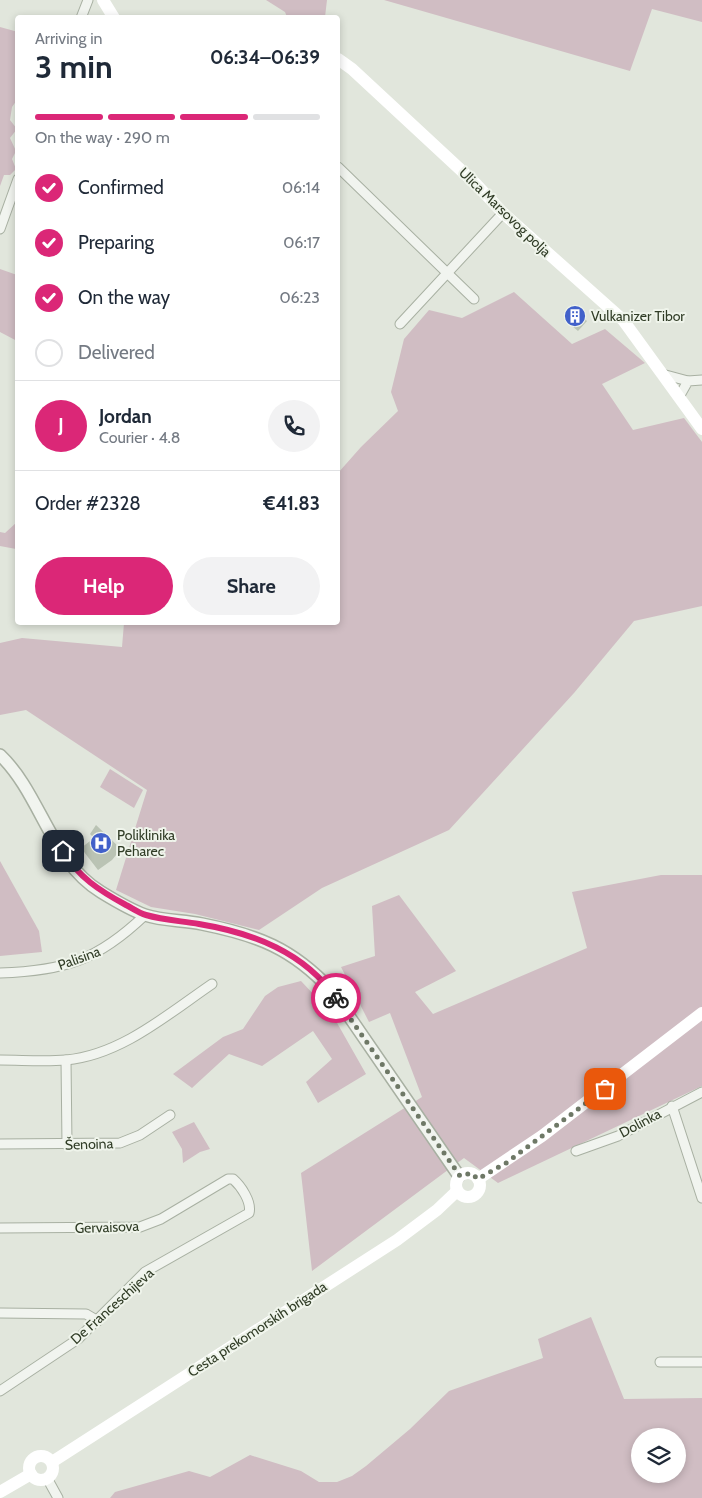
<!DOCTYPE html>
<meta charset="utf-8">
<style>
:root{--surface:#fff;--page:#f2f2f3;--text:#1f2937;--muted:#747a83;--line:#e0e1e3;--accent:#db2777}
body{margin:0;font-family:Cabin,sans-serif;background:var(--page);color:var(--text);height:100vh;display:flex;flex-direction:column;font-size:19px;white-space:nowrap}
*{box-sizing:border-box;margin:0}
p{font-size:16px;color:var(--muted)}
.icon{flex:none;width:28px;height:28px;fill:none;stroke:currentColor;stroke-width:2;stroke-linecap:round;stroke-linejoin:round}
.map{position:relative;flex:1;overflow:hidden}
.details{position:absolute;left:15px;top:15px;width:325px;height:610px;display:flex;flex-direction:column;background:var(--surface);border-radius:5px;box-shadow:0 2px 8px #0003}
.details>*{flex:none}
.tools{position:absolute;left:631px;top:1428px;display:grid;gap:10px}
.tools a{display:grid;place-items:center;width:55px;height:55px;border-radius:50%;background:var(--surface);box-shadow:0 2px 8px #0003;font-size:25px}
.pin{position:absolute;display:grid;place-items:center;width:42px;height:42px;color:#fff;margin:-21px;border-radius:10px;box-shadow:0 2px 8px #0006}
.courier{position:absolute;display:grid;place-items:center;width:50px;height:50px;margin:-25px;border:4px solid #db2777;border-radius:50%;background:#fff;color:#222;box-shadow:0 1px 6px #0007}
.summary em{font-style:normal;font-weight:700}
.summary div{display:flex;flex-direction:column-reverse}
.summary{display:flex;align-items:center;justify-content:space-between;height:85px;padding:0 20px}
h1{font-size:32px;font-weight:700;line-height:38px}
.bar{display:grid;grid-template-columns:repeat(4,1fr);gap:8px 5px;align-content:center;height:60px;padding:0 20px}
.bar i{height:6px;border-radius:4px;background:var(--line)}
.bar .selected{background:var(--accent)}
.bar p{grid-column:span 4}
.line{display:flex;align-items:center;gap:12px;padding:0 20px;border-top:1px solid var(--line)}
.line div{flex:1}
.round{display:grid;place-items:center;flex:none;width:52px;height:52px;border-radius:26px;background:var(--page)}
ol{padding:0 20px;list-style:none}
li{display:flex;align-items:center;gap:15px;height:55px}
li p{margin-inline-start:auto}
li .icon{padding:5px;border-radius:50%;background:var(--accent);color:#fff;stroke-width:4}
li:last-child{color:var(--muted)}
li i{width:28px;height:28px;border:2px solid var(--line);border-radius:50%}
.cta{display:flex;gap:10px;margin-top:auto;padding:10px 20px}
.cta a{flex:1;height:58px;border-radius:30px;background:var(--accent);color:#fff;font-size:20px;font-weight:700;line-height:58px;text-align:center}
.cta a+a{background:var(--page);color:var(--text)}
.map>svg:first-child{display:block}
.green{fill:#d0bdc3;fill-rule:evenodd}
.building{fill:#bac3b4}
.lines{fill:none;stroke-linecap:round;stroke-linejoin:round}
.minor-casing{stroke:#a8b0a2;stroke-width:11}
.tertiary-casing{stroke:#a8b0a2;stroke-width:14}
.minor{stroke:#f1f4ef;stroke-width:9}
.tertiary{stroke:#f1f4ef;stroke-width:11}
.secondary{stroke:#fff;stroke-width:12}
.done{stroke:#6e7866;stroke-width:5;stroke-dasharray:0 9}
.route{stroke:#db2777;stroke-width:6}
.labels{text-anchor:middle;stroke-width:4;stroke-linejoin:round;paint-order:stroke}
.street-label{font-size:14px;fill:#303c26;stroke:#eff4eb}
.poi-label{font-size:14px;fill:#303c26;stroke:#eff4eb;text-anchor:start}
</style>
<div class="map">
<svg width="702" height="1498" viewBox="0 0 702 1498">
<rect width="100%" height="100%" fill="#e1e6dc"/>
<g class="green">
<path d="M266 0H327L325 17H287L285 12Z"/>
<path d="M384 0H702V22L652 9 630 71Z"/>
<path d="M0 27 18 32 17 100 12 107 10 120 17 129 10 138 16 151 12 159 16 169 10 175H4L0 186Z"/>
<path d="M0 269 17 275V341L0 332Z"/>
<path d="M514 292 572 344 605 329 645 363 602 384 633 430 684 418 702 442V606L634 621 574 693 449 830 322 888 259 930 195 914 151 907 116 890 147 790 26 710 0 715V643L22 638 122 647 124 623 338 622V473L361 447 398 411 391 392 404 339 429 310 462 318Z"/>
<path d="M17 522V573L16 549 0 546V532L5 533Z"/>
<path d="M110 769 143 790 134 808 100 787Z"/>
<path d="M0 861 39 931 42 952 0 956Z"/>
<path d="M661 875H702V1086L498 1183 464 1158 312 1271 301 1173 422 1097 390 1013 369 1022 341 967 375 956 372 906 399 895 456 971 415 992 433 1014 587 948 572 892Z"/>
<path d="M301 981 332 1014 366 1074 318 1103 306 1082 332 1059 313 1031 262 1066 229 1054 192 1088 173 1074 223 1037 243 1029 265 996 278 987Z"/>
<path d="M194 1122 210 1149 200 1152 183 1163 182 1149 172 1132Z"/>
<path d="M591 1317 624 1399 702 1398V1498H110L115 1492 189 1471 210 1477 250 1455 301 1471 319 1482H337L352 1476 366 1466 410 1429 449 1391 543 1358 538 1339ZM640 1436H678V1474H640Z"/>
</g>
<g class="building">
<path d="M575 311 587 321 578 331 566 321Z"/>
<path d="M96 825 121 849 112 860 98 870 81 848 94 838 90 834Z"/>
</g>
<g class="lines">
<g class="minor-casing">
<g id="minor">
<path d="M81 18 88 0"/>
<path d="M338 167 474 299"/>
<path d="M0 229 18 179"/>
<path d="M400 324 503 213"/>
<path d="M662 374 688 381"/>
<path d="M679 397 688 381 702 380"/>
<path d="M0 973C65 971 98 960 145 915"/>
<path d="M0 1060C22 1060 44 1062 66 1060 121 1055 168 1014 212 984"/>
<path d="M66 1060 67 1145"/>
<path d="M672 1106 702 1198"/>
<path d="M0 1144 120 1143 140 1135 170 1115"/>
<path d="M576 1151 618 1136 702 1092"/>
<path d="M0 1228 140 1227 161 1219 228 1179H233C241 1186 252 1202 249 1213L145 1272 78 1339 0 1391"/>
<path d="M0 1313 86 1314 98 1321"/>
<path d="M660 1362H702"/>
<path d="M47 1478 58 1498"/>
</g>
</g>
<g class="tertiary-casing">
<path id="tertiary" d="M0 755C41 794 51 862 101 892 114 900 131 910 145 915 163 921 183 920 202 924 257 935 292 948 331 990L459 1176"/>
</g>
<use href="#minor" class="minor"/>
<use href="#tertiary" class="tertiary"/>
<g class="secondary">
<path d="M103 0 114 18"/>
<path d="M338 59 352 69 477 185 503 213 623 320 702 429"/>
<circle cx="468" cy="1185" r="12"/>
<path d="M478 1179 542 1136 702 1013"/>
<circle cx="41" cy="1468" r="12"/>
<path d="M52 1462 397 1240 437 1210 457 1191"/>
<path d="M0 1492 31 1474"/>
</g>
</g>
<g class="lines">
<path class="done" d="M336 998 460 1176 471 1173 478 1179 506 1163 605 1089"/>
<path class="route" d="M63 851C78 877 100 891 126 905 132 908 139 913 146 915 163 920 182 921 199 924 253 933 304 952 336 998"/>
</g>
<defs>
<g id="building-disc" transform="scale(1.125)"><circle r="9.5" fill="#4261ca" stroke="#eff4eb"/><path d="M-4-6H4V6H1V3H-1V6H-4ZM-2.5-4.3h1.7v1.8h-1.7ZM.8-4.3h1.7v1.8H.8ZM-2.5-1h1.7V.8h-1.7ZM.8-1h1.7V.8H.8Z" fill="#fff"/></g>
<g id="hospital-disc" transform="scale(1.125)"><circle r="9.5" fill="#4261ca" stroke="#eff4eb"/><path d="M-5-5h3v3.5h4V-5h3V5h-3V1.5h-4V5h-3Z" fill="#fff"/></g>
</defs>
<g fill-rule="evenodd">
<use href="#building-disc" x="575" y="316"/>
<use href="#hospital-disc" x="101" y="843"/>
</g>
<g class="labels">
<g class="street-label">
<text transform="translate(505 212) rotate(44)" y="5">Ulica Marsovog polja</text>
<text transform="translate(79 958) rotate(-20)" y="5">Palisina</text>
<text transform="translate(640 1123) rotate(-28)" y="5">Dolinka</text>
<text transform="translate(89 1144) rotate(-2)" y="5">Šenoina</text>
<text transform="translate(107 1227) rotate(-2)" y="5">Gervaisova</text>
<text transform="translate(112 1306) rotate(-42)" y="5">De Franceschijeva</text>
<text transform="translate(257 1329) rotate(-33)" y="5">Cesta prekomorskih brigada</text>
</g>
<g class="poi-label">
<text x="591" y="321">Vulkanizer Tibor</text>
<text x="117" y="840">Poliklinika<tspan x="117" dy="16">Peharec</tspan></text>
</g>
</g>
</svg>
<div class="tools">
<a><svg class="icon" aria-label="layers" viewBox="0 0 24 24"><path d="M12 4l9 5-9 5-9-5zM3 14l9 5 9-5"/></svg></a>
</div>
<div class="pin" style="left:605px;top:1089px;background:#ea580c"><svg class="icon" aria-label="bag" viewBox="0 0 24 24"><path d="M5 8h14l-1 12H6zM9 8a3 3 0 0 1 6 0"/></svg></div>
<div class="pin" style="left:63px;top:851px;background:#1f2937"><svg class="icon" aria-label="home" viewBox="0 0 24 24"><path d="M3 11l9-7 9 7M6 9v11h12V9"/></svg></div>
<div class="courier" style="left:336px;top:998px"><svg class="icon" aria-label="bike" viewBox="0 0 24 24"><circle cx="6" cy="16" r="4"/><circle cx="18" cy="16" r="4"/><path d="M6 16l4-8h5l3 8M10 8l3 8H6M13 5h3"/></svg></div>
<section class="details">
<div class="summary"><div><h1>3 min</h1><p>Arriving in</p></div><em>06:34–06:39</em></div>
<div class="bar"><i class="selected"></i><i class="selected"></i><i class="selected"></i><i></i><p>On the way · 290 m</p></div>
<ol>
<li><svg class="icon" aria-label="check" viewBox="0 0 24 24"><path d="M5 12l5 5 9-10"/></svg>Confirmed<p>06:14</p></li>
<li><svg class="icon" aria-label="check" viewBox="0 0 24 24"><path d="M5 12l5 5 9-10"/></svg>Preparing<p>06:17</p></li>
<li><svg class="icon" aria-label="check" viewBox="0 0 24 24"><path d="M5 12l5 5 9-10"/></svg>On the way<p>06:23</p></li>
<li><i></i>Delivered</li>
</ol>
<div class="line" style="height:90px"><b class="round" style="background:var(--accent);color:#fff">J</b><div><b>Jordan</b><p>Courier · 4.8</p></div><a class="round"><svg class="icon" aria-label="phone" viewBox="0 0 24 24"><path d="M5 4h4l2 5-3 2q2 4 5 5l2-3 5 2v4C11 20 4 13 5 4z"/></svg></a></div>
<div class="line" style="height:65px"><div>Order #2328</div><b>€41.83</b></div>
<div class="cta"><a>Help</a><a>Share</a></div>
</section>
</div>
